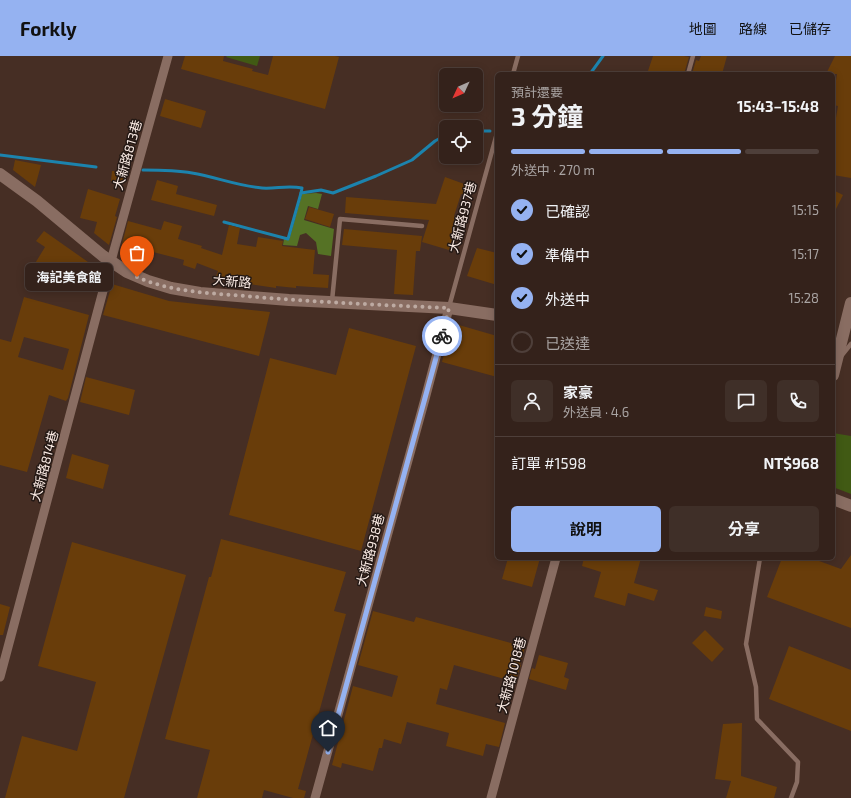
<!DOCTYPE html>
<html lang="zh-TW">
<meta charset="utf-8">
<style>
:root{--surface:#34221b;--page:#3f2f28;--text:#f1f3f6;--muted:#a9a4a3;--line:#4e3f3a;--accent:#95b2f1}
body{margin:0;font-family:"Exo 2","Noto Sans TC",sans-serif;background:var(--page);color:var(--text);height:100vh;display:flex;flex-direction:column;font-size:15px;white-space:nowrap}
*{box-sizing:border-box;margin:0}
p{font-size:13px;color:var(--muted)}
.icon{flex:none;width:22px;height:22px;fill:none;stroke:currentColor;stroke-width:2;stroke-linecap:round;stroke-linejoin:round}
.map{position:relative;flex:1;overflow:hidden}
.details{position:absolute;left:495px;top:16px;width:340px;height:488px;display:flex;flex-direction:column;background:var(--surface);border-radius:6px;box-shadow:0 2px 10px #0003,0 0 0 1px var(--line)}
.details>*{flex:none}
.needle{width:26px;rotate:226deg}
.fabs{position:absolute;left:439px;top:12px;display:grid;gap:8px}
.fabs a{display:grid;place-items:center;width:44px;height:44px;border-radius:6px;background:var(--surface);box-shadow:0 2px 10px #0003,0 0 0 1px var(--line);font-size:20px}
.pin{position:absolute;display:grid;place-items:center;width:34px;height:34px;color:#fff;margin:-41px -17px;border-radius:50% 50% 50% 0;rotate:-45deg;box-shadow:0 0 4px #0007}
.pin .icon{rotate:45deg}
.courier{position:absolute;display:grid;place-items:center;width:40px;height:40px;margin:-20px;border:3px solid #95b2f1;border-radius:50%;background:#fff;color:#222;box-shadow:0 1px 5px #0007}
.bubble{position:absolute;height:28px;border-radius:6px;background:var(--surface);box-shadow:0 2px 10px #0003,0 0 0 1px var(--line);font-size:13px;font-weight:700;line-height:28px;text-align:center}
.headline em{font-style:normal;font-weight:700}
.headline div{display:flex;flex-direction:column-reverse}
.headline{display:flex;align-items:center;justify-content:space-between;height:68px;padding:0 16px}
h1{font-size:26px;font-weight:700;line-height:30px}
.bar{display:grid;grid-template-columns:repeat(4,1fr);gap:6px 4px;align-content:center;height:48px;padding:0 16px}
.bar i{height:5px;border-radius:3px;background:var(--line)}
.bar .on{background:var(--accent)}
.bar p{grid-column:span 4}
.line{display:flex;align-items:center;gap:10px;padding:0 16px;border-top:1px solid var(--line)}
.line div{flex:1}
.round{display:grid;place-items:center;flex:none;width:42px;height:42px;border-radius:6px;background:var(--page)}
ol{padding:0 16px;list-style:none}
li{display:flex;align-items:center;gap:12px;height:44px}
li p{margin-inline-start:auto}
li .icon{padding:4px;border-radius:50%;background:var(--accent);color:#111;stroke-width:4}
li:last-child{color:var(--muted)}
li i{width:22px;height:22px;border:2px solid var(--line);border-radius:50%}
.action{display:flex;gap:8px;margin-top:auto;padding:8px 16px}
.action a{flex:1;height:46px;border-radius:6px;background:var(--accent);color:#111;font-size:16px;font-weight:700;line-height:46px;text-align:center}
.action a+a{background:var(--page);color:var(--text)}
header{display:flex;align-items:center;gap:24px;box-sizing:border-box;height:56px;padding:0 20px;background:var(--accent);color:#111}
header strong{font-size:19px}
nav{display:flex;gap:22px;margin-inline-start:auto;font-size:14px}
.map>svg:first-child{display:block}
.green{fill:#415a14}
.forest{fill:#557225}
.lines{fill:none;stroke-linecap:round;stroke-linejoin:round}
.stream{stroke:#1c83ad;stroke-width:3}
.building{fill:#693d0a;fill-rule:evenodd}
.lane{stroke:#896d62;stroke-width:4.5}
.street{stroke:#896d62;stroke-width:9}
.secondary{stroke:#896d62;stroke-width:12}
.done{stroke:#bdaaa2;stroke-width:4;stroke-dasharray:0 7.2}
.route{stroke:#95b2f1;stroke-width:5}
.labels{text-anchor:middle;stroke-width:3;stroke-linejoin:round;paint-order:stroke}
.street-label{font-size:13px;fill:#fdede6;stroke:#241915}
</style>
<header>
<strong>Forkly</strong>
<nav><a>地圖</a><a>路線</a><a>已儲存</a></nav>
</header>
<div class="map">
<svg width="851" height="742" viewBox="0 0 851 742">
<rect width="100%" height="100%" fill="#462e24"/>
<g class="green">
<path d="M227 0H260L257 10 226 1Z"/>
<path d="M833 377 851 380V438L833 431Z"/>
</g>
<path class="forest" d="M316 137 322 138 318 153 308 150 304 164 334 173 331 200 318 198 316 186 306 177 300 179 297 190 283 189 284 183 289 184 302 138Z"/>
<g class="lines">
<g class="stream">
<path d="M590 18 603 0"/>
<path d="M476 75H490"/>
<path d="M0 99 96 111"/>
<path d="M143 114C159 114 176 114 192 117 216 121 238 130 262 132 276 133 287 129 302 132L301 137"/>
<path d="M224 166 288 183 301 137 321 134 333 137 376 120 412 104 435 85 446 79"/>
</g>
</g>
<g class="building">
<path d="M185 0H224L223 5 253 13 252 15 268 19 273 0H335L339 1 325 53 181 13Z"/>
<path d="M653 0H684L689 1 684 18H647Z"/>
<path d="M701 0H727L722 18H692L696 4 699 5Z"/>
<path d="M835 0H851V122L833 119V79L838 50 833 49V45L837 18H826Z"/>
<path d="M165 43 206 55 201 72 160 60Z"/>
<path d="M15 104 41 109 35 131 13 114Z"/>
<path d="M112 115 126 116 125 127 111 125Z"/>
<path d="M445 121 467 129 464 139 461 138 454 160 459 161 449 194 422 186 429 164 345 157 346 141 436 148Z"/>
<path d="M157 124 178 130 176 138 217 149 214 160 151 144Z"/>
<path d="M88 133 120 143 115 160 117 161 109 189 94 177 97 166 80 162Z"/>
<path d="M833 134 843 139 833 159Z"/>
<path d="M309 151 334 158 330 171 305 163Z"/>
<path d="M128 165 161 174 164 165 182 170 178 183 202 190 201 192 222 199 229 169 240 172 237 188 256 191 258 181 283 185 282 190 315 194 313 218 329 219 328 232 296 230V232L276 230V232L215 223 218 215 197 207 195 213 183 209 184 204 122 188Z"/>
<path d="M344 173 422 180 420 195H416L413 239 394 238 397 194 342 189Z"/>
<path d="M44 175 88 206 84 218 72 209 62 224 31 214 45 191 36 185Z"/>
<path d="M477 192 497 197V229L467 220Z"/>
<path d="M112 228 169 245 270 256 259 300 103 259Z"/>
<path d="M24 241 89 259 68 342 66 345 49 339 27 416 0 409V283L11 286ZM24 281 69 293 63 314 18 301Z"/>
<path d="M452 267 497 280V321L442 306Z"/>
<path d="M349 272 416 290 361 495 229 459 270 302 336 319Z"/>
<path d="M86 321 135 334 129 359 80 346Z"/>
<path d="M72 398 109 409 103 433 66 422Z"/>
<path d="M221 483 346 516 334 555 346 558 298 733 306 735 304 742H293L264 734 262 742H197L210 694 165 683 209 521H211Z"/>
<path d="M72 486 186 519 124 742H5L22 680 77 695 96 626 38 610Z"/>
<path d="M851 499V572L767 541 782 502H811L841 513Z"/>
<path d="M508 502H540L532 531 502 523Z"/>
<path d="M584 502H641L634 527 658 534 654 545 628 537 625 550 594 541 601 516 582 510Z"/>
<path d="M0 548 10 551 3 579H0Z"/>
<path d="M706 551 722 555 721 563 704 560Z"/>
<path d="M373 555 414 566 416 561 525 591 520 609H521L515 626 454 609 447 634 440 632 436 648 505 667 499 691 486 688 483 700 446 690 449 677 407 666 401 688 384 683 382 692H379L373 715 342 707 341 712 332 709 353 630 392 641 398 620 358 609Z"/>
<path d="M705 574 724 593 712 606 692 587Z"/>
<path d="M789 590 851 614V675L769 643Z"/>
<path d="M539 599 568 607 564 621 569 623 566 634 529 623 532 612 535 613Z"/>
<path d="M742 667 741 720 777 731 774 742H726L731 725 715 723 723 668Z"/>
</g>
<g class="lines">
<g class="lane">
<path d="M513 18 518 0"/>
<path d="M688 18 693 0"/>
<path d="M332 245 340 163 422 170"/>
<path d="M449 251 497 77"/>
<path d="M842 299 851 288"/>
<path d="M760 502 746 588 756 631 757 663 798 706 797 726 791 742"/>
</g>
<g class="street">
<path d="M0 621 111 205 168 0"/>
<path d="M315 742 425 343 449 252"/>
<path d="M491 742 556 502"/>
</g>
<g class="secondary">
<path d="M0 118 37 145 103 200 127 216 148 225 171 232 200 237 289 244 449 252 497 259"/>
<path d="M833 319 851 247"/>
<path d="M833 443 851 450"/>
</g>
</g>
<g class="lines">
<path class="done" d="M137 221C171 236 208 237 245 240 313 246 381 249 449 252L442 280"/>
<path class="route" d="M328 696 442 280"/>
</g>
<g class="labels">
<g class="street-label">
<text transform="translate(127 99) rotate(-74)" y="5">大新路813巷</text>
<text transform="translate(462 161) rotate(-75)" y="5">大新路937巷</text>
<text transform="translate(232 225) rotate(5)" y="5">大新路</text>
<text transform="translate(44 410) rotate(-75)" y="5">大新路814巷</text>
<text transform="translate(370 494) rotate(-75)" y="5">大新路938巷</text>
<text transform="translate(511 619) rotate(-75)" y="5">大新路1018巷</text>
</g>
</g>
</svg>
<div class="fabs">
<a><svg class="needle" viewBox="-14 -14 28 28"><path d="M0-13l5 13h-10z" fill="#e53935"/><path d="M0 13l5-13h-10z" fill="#a9a4a3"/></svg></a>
<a><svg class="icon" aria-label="locate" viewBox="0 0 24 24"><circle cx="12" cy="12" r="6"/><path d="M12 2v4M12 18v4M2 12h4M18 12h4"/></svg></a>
</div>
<div class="pin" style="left:137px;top:221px;background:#ea580c"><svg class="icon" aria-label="bag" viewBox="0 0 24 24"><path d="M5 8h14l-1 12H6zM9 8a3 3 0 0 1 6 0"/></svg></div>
<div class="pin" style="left:328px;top:696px;background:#1f2937"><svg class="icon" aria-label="home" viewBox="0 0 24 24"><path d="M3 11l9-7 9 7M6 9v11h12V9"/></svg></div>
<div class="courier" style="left:442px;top:280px"><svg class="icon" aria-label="bike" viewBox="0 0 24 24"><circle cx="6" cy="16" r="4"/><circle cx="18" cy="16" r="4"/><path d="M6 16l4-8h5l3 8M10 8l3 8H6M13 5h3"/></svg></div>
<div class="bubble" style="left:25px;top:207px;width:88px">海記美食館</div>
<section class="details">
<div class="headline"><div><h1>3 分鐘</h1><p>預計還要</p></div><em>15:43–15:48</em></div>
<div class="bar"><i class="on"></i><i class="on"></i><i class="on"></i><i></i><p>外送中 · 270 m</p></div>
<ol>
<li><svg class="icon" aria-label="check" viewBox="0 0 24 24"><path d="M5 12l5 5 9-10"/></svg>已確認<p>15:15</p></li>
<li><svg class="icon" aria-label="check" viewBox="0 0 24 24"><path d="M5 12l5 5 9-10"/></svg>準備中<p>15:17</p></li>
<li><svg class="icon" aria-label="check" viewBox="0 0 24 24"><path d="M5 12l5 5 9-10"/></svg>外送中<p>15:28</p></li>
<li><i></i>已送達</li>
</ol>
<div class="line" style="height:72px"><a class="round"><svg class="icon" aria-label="person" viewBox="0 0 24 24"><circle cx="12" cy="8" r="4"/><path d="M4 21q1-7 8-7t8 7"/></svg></a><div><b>家豪</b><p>外送員 · 4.6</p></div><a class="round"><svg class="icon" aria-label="chat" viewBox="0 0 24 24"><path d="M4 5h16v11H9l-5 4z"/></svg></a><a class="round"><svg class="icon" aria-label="phone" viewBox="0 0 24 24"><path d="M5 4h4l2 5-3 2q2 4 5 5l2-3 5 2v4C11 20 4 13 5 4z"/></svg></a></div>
<div class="line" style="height:52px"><div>訂單 #1598</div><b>NT$968</b></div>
<div class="action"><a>說明</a><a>分享</a></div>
</section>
</div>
